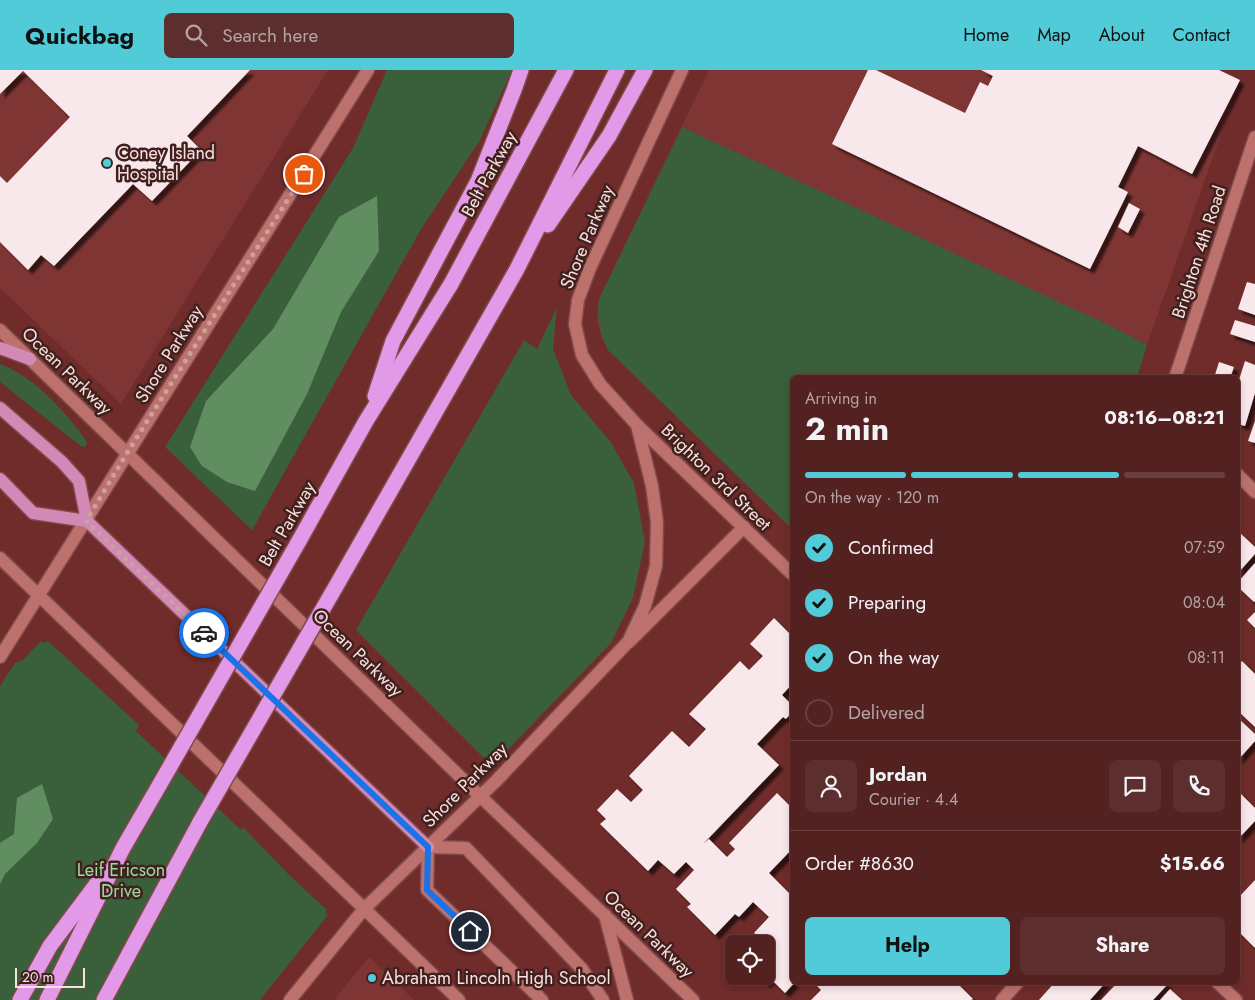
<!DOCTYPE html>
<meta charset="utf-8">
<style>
:root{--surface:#532120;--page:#5c2e2d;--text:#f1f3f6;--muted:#b5a3a5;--line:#693e3e;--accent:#52cbd8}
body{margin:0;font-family:Jost,sans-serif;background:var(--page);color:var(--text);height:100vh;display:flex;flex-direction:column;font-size:19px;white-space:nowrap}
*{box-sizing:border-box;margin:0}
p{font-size:16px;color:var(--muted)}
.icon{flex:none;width:28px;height:28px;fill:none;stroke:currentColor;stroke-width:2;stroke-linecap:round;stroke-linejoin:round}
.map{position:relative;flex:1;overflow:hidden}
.details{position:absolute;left:790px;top:305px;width:450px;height:610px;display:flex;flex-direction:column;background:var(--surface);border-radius:8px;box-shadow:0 2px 8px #0003,0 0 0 1px var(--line)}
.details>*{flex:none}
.fabs{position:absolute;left:725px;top:865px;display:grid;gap:10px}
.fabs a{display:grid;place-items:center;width:50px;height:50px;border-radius:8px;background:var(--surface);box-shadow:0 2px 8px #0003,0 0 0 1px var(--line);font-size:25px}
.scale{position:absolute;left:15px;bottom:12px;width:70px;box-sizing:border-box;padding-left:5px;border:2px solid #fae0dd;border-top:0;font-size:14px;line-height:18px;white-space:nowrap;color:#fae0dd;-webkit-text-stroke:4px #40211f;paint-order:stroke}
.pin{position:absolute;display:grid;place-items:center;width:42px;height:42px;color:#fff;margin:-21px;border:2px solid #fff;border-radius:50%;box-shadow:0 1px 5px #0007}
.courier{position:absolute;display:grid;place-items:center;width:50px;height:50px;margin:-25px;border:4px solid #1a73e8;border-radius:50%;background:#fff;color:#222;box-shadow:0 1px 6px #0007}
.head em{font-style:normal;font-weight:700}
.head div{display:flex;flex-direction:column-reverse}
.head{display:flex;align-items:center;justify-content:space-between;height:85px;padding:0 15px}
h1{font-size:32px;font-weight:700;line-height:38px}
.bar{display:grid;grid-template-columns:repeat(4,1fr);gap:8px 5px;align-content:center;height:60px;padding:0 15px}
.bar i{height:6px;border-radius:4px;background:var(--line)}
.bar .on{background:var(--accent)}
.bar p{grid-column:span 4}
.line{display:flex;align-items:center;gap:12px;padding:0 15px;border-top:1px solid var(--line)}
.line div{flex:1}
.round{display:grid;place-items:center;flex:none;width:52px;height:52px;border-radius:8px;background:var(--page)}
ol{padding:0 15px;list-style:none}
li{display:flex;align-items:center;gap:15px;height:55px}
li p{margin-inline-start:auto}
li .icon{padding:5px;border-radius:50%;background:var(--accent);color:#111;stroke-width:4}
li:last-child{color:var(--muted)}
li i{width:28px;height:28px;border:2px solid var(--line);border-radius:50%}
.action{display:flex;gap:10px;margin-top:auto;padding:10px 15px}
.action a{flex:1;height:58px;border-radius:8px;background:var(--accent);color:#111;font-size:20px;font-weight:700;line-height:58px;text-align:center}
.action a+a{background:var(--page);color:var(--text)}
header{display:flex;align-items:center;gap:30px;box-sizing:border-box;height:70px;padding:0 25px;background:var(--accent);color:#111}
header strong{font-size:24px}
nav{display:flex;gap:28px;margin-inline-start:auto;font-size:18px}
.search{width:350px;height:45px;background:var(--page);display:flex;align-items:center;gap:12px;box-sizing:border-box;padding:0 18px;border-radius:8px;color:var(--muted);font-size:19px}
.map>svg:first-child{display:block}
.built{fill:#7f3533}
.green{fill:#39603a}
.forest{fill:#618e61}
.building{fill:#f9e8eb;filter:url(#shadow)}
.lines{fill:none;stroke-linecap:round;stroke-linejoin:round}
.minor-casing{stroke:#804a49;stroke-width:15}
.secondary-casing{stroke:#804a49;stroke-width:15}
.primary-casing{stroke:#804a49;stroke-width:15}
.motorway-casing{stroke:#804a49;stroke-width:18}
.minor{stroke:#bc716c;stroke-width:12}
.secondary{stroke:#bc716c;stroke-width:12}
.primary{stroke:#d389b6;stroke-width:12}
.motorway{stroke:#e299e7;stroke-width:15}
.motorway-bridge-casing{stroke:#804a49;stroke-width:18;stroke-linecap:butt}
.motorway-bridge{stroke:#e299e7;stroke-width:15}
.done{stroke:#c9a19e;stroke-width:5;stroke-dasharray:0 9}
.route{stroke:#1a73e8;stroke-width:6}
.poi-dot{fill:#52cbd8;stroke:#40211f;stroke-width:2}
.labels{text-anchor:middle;stroke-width:5;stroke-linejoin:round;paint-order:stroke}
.poi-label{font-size:18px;fill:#fae0dd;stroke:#40211f;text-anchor:start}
.street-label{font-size:18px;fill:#fae0dd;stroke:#40211f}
.park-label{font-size:18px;fill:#99dc9a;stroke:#40211f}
</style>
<header>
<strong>Quickbag</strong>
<div class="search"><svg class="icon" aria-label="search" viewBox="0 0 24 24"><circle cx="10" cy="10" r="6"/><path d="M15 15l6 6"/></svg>Search here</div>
<nav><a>Home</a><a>Map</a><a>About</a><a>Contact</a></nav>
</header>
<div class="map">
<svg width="1255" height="930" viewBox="0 0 1255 930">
<defs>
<filter id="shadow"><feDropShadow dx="4.5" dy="4.5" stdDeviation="1" flood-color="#0009"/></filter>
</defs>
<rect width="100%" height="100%" fill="#6f2c2a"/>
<g class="built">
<path d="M0 0H328L121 334 0 218Z"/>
<path d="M709 0H1219L1240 10 1147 275 1113 257 792 308V459L608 280 601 266 597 251 599 229Z"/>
<path d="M369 887 414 930H334Z"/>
</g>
<g class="green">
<path d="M387 0H512L480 70 420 161 252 460 165 377 353 78Z"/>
<path d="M682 57 1113 257 1147 275 1137 307 792 308V459L608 280C600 262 596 248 599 229Z"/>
<path d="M557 237 553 279 571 325 610 371 634 413 645 472 633 528 611 573 492 696 356 560 524 270 537 279Z"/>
<path d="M0 294C36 308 65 341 87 372L86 376 82 377 0 312Z"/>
<path d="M41 571 43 573 48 571 139 655 136 661 241 760 243 757 288 804 327 840 325 842 328 845 260 930H0V616L15 593 22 591Z"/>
</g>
<g class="forest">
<path d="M377 126 379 181 341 242 307 324 255 421 227 412 202 396 190 377 206 331 273 259 339 147Z"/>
<path d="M42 714 53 749 37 773 5 804 0 814V773L14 764 17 728Z"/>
</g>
<g class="building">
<path d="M0 0H250L187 66 201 80 152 131 133 114 54 196 41 185 28 200 0 172V106L7 113 70 47 23 1 0 24Z"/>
<path d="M868 0H876L965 43 980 12 988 16 993 6 981 0H1219L1240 10 1192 104 1138 76 1118 117 1128 122 1090 199 832 74Z"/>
<path d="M1129 133 1140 139 1128 163 1118 157Z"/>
<path d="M1247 212 1255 214V245L1238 239Z"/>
<path d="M1235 250 1255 256V272L1230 264Z"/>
<path d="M1245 291 1255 295V323L1245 356 1238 354V313Z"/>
<path d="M1219 292 1234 297 1230 308H1214Z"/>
<path d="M1255 351V373L1248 371Z"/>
<path d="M1240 463 1255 477V484L1238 503V466Z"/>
<path d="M1255 493V531L1254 532 1238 517V512Z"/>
<path d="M1255 542V558L1247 550Z"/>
<path d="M774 548 792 566V614L782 625 792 635V642L786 649 783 647 757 674 779 695 703 774 709 769 727 787 735 779 729 773 777 723 792 738V779L769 803 792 826V912H795L785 923 771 909 766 914 758 906H766V874H749L757 865 754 863 769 847 753 832 739 847 735 844 715 865 687 837 691 834 676 819 694 800 686 792 674 804 658 790 648 801 600 754 606 749 597 740 617 719 631 732 643 720 629 706 672 661 689 677 706 659 689 644 740 591 749 600 763 586 750 574Z"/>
<path d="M1242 591 1255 604V657L1238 641V596Z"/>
<path d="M1238 648 1255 664V671L1238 690Z"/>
<path d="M1238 721 1255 738V751L1238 769Z"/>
<path d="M1255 810V878L1238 861V828Z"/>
<path d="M813 912H956L973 929 971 930H811L821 920Z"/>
<path d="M1055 912H1106L1090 930H1039Z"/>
<path d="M1118 912H1165L1167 915 1153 930H1101Z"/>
<path d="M1170 919 1182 930H1160Z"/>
</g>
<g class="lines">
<g class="minor-casing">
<g id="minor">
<path d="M0 260 480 726 693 930"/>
<path d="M1175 308 1255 67"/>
<path d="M637 355 792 504"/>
<path d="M1238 405 1255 422"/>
<path d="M0 488 459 930"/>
<path d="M629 572 744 457"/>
<path d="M1217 912 1236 930"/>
<path d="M1002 930 1018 912"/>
</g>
</g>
<g class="secondary-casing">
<g id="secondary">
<path d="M0 587 368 0"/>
<path d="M428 777 466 778 582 899 603 930"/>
<path d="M428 777 427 820 542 930"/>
<path d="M605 845 627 930"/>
<path d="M290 930 364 839 496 711 628 572 645 536 656 496 657 452 652 416 637 355 600 314 582 285 575 254 578 230 590 198 682 0"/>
</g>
</g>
<g class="primary-casing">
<g id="primary">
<path d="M0 278 30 289"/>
<path d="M0 338 62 392 79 411 87 451"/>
<path d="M0 409 33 443 87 451 428 777"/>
</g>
</g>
<g class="motorway-casing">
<g id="motorway">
<path d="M548 155 609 66 645 0"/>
<path d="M375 326 393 271 478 111 514 20 521 0"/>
<path d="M299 471 366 351 451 214 566 0"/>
<path d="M339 511 517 199 617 0"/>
<path d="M20 930 50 876 98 812"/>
<path d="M47 930 123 778 160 714"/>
<path d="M104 930 200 752"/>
</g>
</g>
<use href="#minor" class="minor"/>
<use href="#secondary" class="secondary"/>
<use href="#primary" class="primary"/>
<use href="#motorway" class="motorway"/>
<g class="motorway-bridge-casing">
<g id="motorway-bridge">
<path d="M160 714 299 471"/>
<path d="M200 752 339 511"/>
</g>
</g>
<use href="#motorway-bridge" class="motorway-bridge"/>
</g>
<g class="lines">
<path class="done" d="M204 563 86 451 127 383 304 104"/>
<path class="route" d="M204 563 428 777 427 820 470 861"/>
</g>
<g class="poi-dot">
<circle cx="107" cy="93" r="5"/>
<circle cx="372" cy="908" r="5"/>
</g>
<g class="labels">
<g class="poi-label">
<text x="117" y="89">Coney Island<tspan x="117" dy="21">Hospital</tspan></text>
<text x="382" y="914">Abraham Lincoln High School</text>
</g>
<g class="street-label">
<text transform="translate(489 104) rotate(-61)" y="6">Belt Parkway</text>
<text transform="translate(587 167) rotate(-67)" y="6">Shore Parkway</text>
<text transform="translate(1199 182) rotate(-72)" y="6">Brighton 4th Road</text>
<text transform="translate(169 284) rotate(-58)" y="6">Shore Parkway</text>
<text transform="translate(67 301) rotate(44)" y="6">Ocean Parkway</text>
<text transform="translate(716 407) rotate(44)" y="6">Brighton 3rd Street</text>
<text transform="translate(287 454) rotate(-60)" y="6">Belt Parkway</text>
<text transform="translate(358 583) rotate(44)" y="6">Ocean Parkway</text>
<text transform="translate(465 715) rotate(-45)" y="6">Shore Parkway</text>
<text transform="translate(649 864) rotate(44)" y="6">Ocean Parkway</text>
</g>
<g class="park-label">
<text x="121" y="806">Leif Ericson<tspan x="121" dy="21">Drive</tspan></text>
</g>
</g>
</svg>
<div class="fabs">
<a><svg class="icon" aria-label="locate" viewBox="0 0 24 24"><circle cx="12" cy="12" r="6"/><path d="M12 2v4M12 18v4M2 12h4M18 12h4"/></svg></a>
</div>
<div class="scale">20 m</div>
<div class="pin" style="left:304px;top:104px;background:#ea580c"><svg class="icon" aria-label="bag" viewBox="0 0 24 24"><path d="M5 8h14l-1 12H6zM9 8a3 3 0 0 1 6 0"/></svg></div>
<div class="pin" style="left:470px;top:861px;background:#1f2937"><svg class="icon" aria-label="home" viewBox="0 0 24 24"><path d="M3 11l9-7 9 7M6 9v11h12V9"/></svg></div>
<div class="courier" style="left:204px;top:563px"><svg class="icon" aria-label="car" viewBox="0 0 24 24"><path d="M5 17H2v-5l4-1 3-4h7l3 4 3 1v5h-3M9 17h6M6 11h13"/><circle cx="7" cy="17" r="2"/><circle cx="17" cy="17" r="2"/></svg></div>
<section class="details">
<div class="head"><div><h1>2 min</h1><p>Arriving in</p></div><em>08:16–08:21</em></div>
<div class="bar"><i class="on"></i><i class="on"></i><i class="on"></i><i></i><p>On the way · 120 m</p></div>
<ol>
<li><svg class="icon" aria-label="check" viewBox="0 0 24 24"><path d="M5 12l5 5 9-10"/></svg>Confirmed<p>07:59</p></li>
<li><svg class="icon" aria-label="check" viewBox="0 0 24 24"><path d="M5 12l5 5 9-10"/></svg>Preparing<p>08:04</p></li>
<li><svg class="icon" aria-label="check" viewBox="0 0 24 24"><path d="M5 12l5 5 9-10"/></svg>On the way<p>08:11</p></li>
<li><i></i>Delivered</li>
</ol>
<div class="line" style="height:90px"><a class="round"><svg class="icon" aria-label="person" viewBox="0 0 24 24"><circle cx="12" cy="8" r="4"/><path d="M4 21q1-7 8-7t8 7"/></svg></a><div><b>Jordan</b><p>Courier · 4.4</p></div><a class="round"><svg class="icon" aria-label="chat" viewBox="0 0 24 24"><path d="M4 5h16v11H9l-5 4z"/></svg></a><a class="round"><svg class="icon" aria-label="phone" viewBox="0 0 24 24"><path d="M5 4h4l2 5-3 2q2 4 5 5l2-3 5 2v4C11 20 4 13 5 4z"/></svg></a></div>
<div class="line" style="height:65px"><div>Order #8630</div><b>$15.66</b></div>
<div class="action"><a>Help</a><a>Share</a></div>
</section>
</div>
